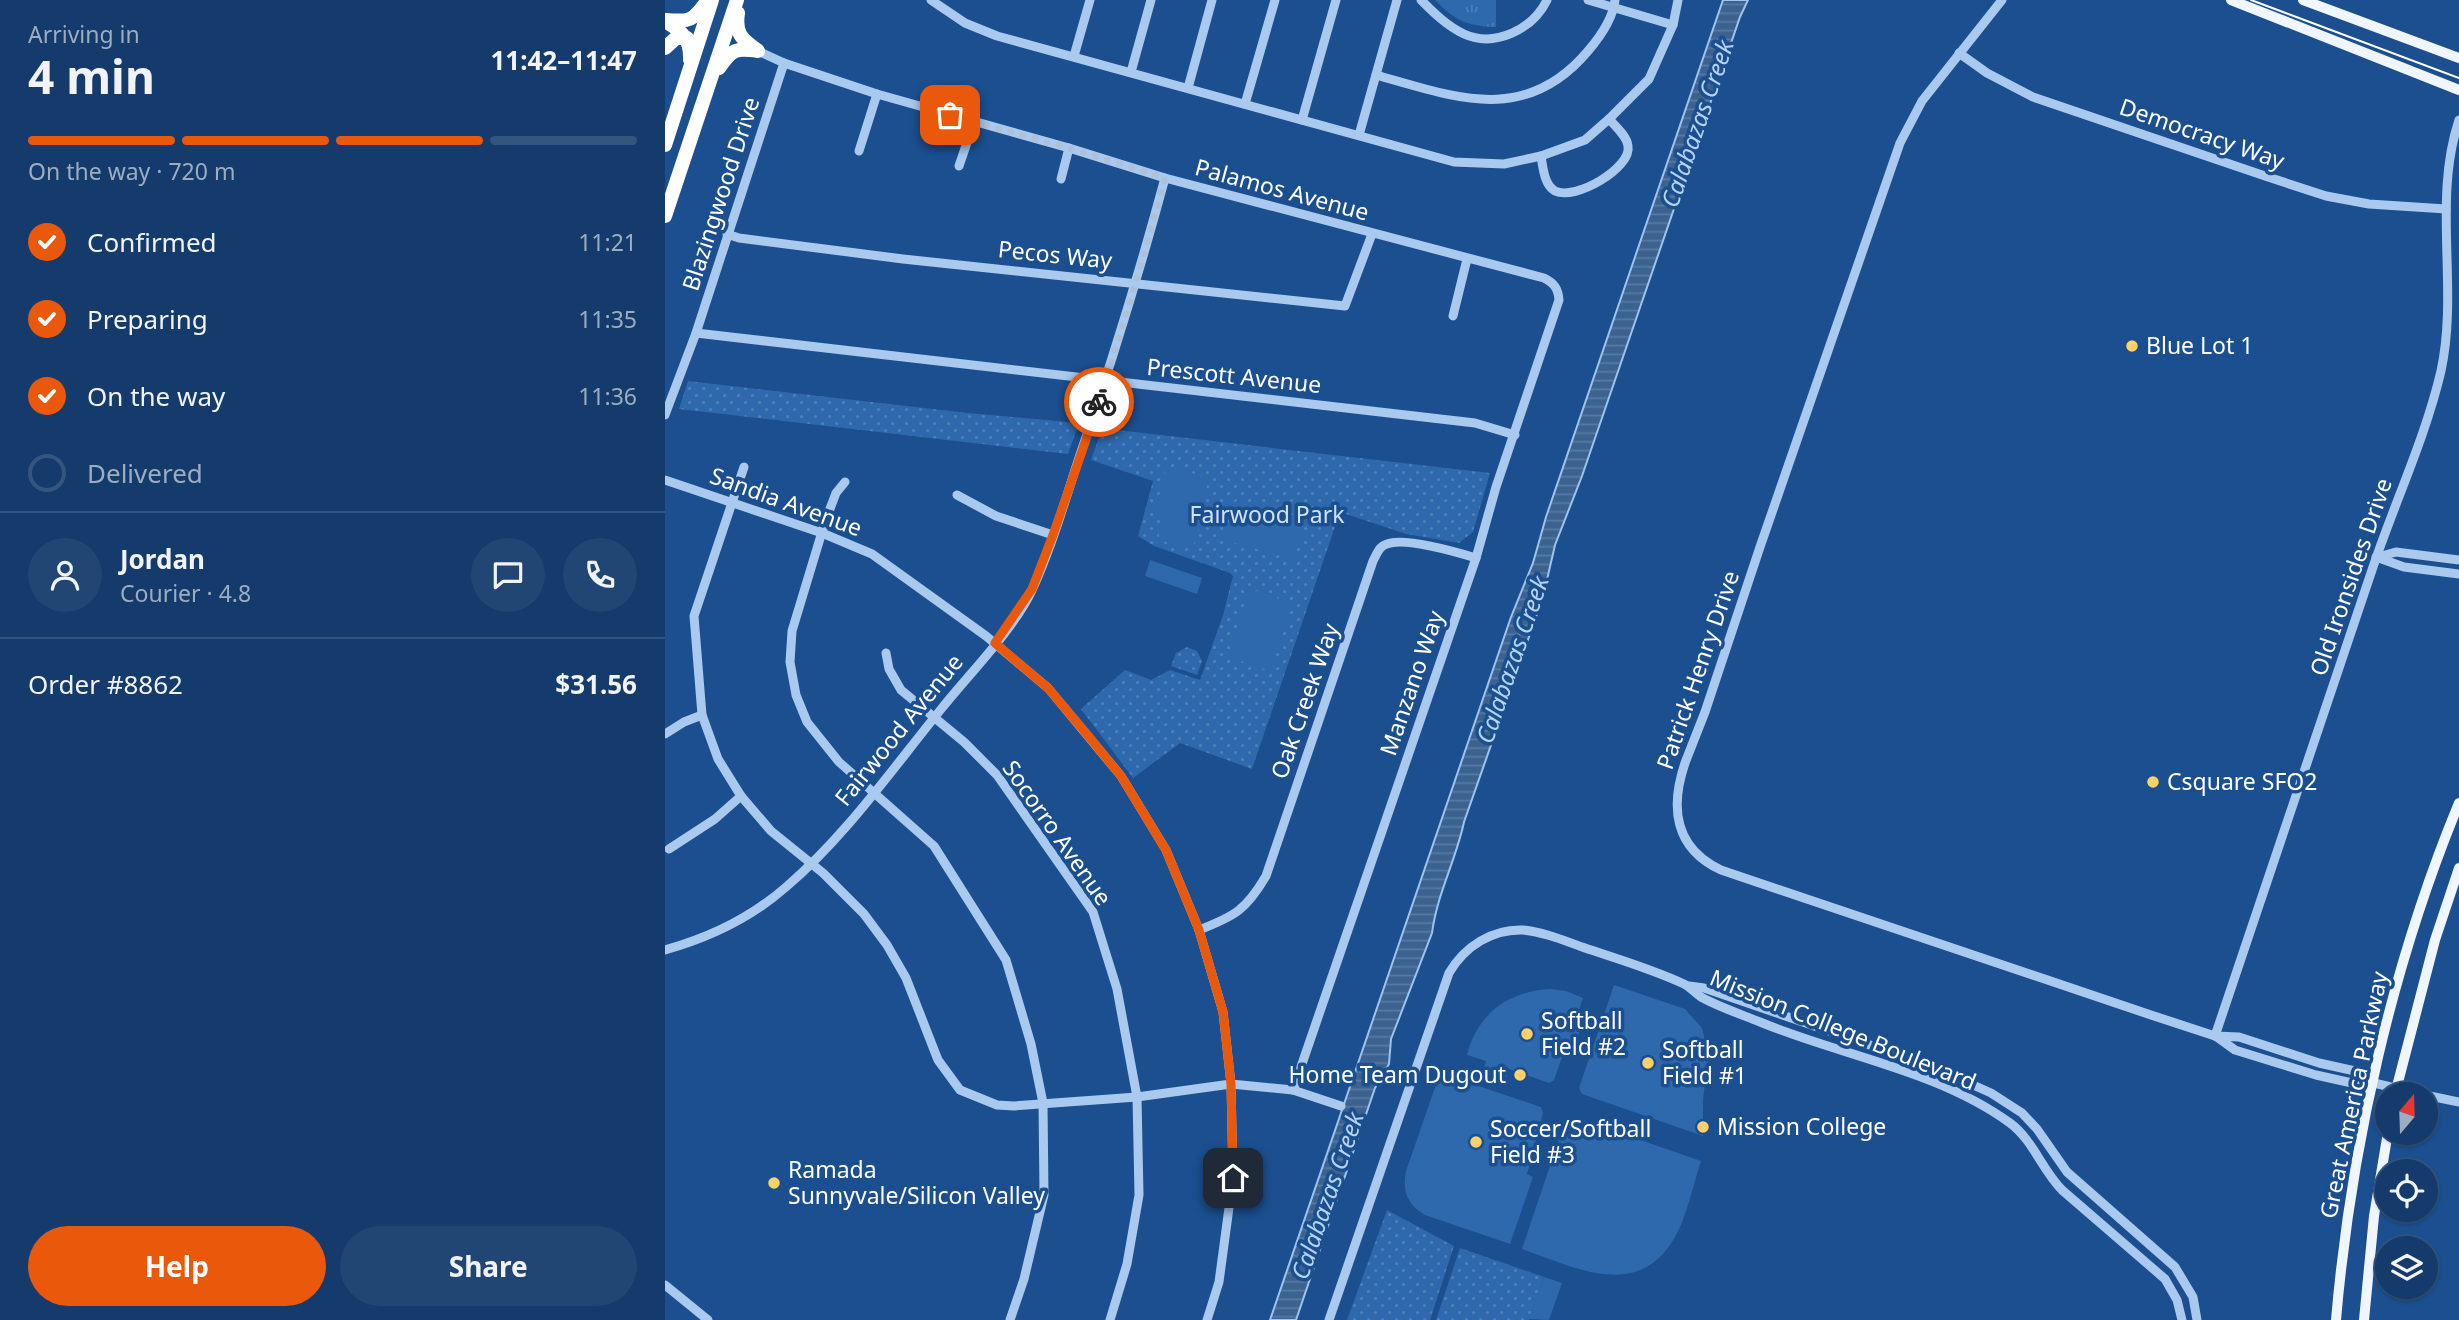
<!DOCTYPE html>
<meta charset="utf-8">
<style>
:root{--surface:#143b6b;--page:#214673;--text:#f1f3f6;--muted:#9dadc1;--line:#33557e;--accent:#ea580c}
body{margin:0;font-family:"Noto Sans",sans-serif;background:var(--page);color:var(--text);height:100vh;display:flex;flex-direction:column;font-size:26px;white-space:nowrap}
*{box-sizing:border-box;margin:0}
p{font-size:23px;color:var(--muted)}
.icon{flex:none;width:38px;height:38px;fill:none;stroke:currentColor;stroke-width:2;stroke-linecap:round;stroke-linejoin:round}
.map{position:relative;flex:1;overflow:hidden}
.panel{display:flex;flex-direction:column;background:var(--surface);width:665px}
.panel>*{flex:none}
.needle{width:46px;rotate:19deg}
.buttons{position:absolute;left:1710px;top:1082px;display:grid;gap:14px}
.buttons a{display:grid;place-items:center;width:63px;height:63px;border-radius:50%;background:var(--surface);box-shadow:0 2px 5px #0004,0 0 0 2px var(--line);font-size:35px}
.pin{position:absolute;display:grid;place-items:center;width:60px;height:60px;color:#fff;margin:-30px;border-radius:14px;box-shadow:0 4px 10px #0006}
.courier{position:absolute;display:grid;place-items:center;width:70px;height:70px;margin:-35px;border:5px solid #ea580c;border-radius:50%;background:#fff;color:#222;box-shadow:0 2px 9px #0007}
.overview em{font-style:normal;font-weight:700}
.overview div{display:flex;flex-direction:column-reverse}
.overview{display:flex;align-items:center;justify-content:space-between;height:119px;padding:0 28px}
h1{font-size:46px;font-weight:700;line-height:52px}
.bar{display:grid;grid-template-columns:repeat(4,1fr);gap:10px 7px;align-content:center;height:84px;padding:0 28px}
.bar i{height:9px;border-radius:5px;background:var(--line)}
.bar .current{background:var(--accent)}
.bar p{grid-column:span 4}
.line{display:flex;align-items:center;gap:18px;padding:0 28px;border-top:2px solid var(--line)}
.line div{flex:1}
.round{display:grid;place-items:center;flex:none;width:74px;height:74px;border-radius:37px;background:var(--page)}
ol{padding:0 28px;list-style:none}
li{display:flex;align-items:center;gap:21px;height:77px}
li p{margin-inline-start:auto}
li .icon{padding:7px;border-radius:50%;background:var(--accent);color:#fff;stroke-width:4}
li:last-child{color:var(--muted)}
li i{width:38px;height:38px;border:4px solid var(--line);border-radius:50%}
.primary-button{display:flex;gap:14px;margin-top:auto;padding:14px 28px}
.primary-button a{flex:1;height:80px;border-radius:42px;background:var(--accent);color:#fff;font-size:28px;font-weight:700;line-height:80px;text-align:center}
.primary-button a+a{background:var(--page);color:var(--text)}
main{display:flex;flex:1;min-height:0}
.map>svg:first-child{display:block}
.grass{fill:url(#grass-tufts)}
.park{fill:url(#park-dots)}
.pitch{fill:#2e69ad}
.water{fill:url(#water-rules);stroke:#9cc4f0;stroke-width:2}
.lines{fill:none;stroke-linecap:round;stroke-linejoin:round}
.minor{stroke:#a9c9ee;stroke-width:9}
.major{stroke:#f0f6ff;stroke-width:10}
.highway{stroke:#fff;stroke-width:14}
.tram{stroke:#fff;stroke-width:2}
.done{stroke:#afc1d8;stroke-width:7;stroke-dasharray:0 12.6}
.route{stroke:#ea580c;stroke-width:9}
.poi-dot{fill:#ffd166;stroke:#1b4f8f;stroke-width:2.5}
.labels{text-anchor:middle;stroke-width:7;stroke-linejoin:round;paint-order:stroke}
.street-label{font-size:23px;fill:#fff;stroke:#1b4f8f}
.poi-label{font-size:23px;fill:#fff;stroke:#1b4f8f;text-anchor:start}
.park-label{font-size:23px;fill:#cfe3fa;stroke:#1b4f8f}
.water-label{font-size:24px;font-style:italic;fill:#b5d3f5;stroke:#1b4f8f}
</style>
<main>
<section class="panel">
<div class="overview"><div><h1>4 min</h1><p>Arriving in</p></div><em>11:42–11:47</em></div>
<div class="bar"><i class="current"></i><i class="current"></i><i class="current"></i><i></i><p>On the way · 720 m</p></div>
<ol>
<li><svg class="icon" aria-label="check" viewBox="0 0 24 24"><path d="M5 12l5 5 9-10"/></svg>Confirmed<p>11:21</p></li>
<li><svg class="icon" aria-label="check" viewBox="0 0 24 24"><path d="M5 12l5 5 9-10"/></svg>Preparing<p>11:35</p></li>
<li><svg class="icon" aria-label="check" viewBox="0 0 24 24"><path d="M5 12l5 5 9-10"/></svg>On the way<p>11:36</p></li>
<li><i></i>Delivered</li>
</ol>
<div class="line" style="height:126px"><a class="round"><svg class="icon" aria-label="person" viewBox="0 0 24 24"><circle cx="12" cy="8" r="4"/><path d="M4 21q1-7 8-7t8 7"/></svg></a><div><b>Jordan</b><p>Courier · 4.8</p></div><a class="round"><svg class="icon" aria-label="chat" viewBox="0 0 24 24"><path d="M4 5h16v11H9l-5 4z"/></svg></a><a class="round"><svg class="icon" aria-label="phone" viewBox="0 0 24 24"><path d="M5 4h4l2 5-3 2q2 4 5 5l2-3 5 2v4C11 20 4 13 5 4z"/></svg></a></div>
<div class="line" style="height:91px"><div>Order #8862</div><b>$31.56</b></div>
<div class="primary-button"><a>Help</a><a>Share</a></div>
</section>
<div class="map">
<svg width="1794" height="1320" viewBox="0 0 1794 1320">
<defs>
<pattern id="grass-tufts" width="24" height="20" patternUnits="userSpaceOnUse" patternTransform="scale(1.75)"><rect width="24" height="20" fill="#2e69ad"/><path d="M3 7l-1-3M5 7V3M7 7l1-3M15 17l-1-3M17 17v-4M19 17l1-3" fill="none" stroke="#4d80b9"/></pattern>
<pattern id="park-dots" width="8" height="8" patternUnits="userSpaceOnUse" patternTransform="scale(1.75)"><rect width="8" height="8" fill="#2e69ad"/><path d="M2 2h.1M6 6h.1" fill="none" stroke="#4d80b9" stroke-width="1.8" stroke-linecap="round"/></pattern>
<pattern id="water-rules" width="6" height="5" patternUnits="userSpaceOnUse" patternTransform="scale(1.75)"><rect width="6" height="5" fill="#3c6290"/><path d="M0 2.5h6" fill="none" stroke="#597aa1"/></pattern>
</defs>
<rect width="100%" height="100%" fill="#1b4f8f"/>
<path class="grass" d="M770 0H831V27C801 26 791 21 770 0Z"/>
<g class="park">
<path d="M23 381 303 413 414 423 403 454 14 409Z"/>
<path d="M437 429 452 430 825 473 808 532 794 543 741 534 675 512 587 769 515 743 468 778 416 709 460 670 486 680 505 670 535 680 558 615 568 576 565 573 489 546 473 536 488 481 426 460Z"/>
<path d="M522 647 532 651 537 661 532 675 506 666 511 653Z"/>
<path d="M722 1210 789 1246 765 1320H682Z"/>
<path d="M795 1248 879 1277 864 1320H771Z"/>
</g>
<g class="pitch">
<path d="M501 467 544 477 528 548 493 540 499 512 491 510Z"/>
<path d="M572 500 642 519 629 559 558 540Z"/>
<path d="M485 560 537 578 532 594 480 576Z"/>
<path d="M585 589 627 603 605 671 564 657Z"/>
<path d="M949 985 1020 1009 1037 1028 1044 1055 1038 1099V1136L917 1094 914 1088Z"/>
<path d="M885 989 901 991 918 998 911 1018 918 1021 911 1043 903 1040 889 1080 884 1083 844 1069 841 1077 819 1069 821 1061 802 1055C812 1014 844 991 885 989Z"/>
<path d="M775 1073 876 1107 878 1113 862 1174 868 1177 845 1244 760 1215C742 1205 737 1190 741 1171Z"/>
<path d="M912 1118 1036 1161C1028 1185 1022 1216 1010 1237 973 1302 910 1267 857 1249L899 1124Z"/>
<path d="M879 1277 897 1283 884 1320 864 1319Z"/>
</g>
<path class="water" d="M1058 0H1083L1075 17 917 476 890 545 878 597 799 822C791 860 772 894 767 933L726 1039 724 1064 710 1088 631 1320H605L846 617 868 563 881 517Z"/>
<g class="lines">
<g class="minor">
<path d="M266 0 300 23 332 36 789 162 839 164 876 156 920 140 944 119 984 79 1008 25 1013 0"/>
<path d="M756 0C769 13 782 26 799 34 830 48 868 29 882 0"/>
<path d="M923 0 1008 25"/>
<path d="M1337 0 1257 101 1235 143 1095 547 1040 712 1020 763C1005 807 1009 848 1056 870L1486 1015 1550 1036 1574 1037 1654 1063 1690 1071 1709 1083"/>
<path d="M93 51 119 63 212 94 404 148 500 178 879 278C889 283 893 288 894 300L831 487 811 558 628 1090"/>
<path d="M1294 53 1322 73 1368 97 1603 177 1661 196 1704 204 1781 209"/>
<path d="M409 56 425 0"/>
<path d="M466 72 486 0"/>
<path d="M711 75C790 97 860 126 923 51 935 37 948 19 950 0"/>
<path d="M523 88 547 0"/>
<path d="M580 104 610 0"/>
<path d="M637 120 671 0"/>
<path d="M694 135 732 0"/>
<path d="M194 151 212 94"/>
<path d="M876 156C878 167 879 185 890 191 910 201 967 168 963 146 962 136 951 127 944 119"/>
<path d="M294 166 309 122"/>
<path d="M396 179 404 148"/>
<path d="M62 234 74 238 238 259 680 306 707 234"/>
<path d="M788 316 802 259"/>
<path d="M31 333 810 423 850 435"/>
<path d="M0 415 31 333 119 63"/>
<path d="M79 467 29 616 37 715 53 759 76 796 106 831 158 873 199 914 222 945 241 978 273 1060 295 1090 332 1105 349 1106 472 1097 566 1084 628 1090 676 1106"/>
<path d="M0 480 157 533 207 554 321 636 383 688 456 776 501 850 534 930 558 1012 566 1084 568 1178 554 1282 542 1320"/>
<path d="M180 482 171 493 160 522 127 631 125 662 131 695 142 722 174 762 269 846 341 960 366 1044 378 1103 379 1195 359 1279 345 1320"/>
<path d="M292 495 331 516 388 535"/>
<path d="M1711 557 1739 567 1794 574"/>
<path d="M1713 557 1731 552 1794 560"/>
<path d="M221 653 224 669 236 690 299 742 332 775 428 912 452 989 472 1097 474 1195 462 1264 445 1320"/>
<path d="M0 734 19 722 37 715"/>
<path d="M4 849 50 819 76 796"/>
<path d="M534 930C570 916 581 910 601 876L708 561C712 554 714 546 722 544 740 537 791 552 811 558"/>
<path d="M0 950C43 938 87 917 121 887 180 837 228 768 277 708 304 674 349 629 367 590 386 549 399 504 413 461 445 368 474 274 500 178"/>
<path d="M1024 986 1039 988 1266 1066 1326 1093 1357 1113 1372 1129 1402 1172 1510 1267 1528 1297 1532 1320"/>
<path d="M1550 1036C1602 881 1655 726 1707 570 1729 504 1760 439 1776 371 1794 288 1767 201 1794 120"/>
<path d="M1552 1037 1570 1050 1651 1075 1687 1083H1709L1755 1094"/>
<path d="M1760 1095 1794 1102"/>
<path d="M0 1285 43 1320"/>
<path d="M664 1320 784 973C800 946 827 929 858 930 879 932 900 941 920 948 953 959 987 969 1019 984 1025 987 1030 993 1036 997 1054 1007 1075 1014 1095 1022 1177 1056 1272 1070 1345 1123 1368 1140 1377 1170 1397 1190L1500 1279 1512 1300 1517 1320"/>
</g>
<g class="major">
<path d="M1566 0 1794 90"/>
<path d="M1638 0 1794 58"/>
<path d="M1730 1094 1770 940 1794 868"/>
<path d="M1671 1320C1686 1146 1727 965 1794 803"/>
<path d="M1699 1320 1709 1216 1723 1132"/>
</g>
<g class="highway">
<path d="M73 13C70 33 76 39 92 50"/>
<path d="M1 20C25 22 28 21 42 1"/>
<path d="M0 21C17 31 26 39 25 60"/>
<path d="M0 48 11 38H22"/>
<path d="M54 68C67 49 70 48 93 51"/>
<path d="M0 145 47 0"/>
<path d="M0 216 72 0"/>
</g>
<path class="tram" d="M1586 0 1794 78"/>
</g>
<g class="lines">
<path class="done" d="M285 115 404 148 500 178 471 282 434 402"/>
<path class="route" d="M434 402 388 535 367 589 330 643 383 688 420 732 456 776 501 850 534 930 558 1012 566 1084 568 1178"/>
</g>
<g class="poi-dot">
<circle cx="1467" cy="346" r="7"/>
<circle cx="1488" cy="782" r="7"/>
<circle cx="862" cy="1034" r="7"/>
<circle cx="983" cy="1063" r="7"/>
<circle cx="855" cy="1075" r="7"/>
<circle cx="1038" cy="1127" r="7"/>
<circle cx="811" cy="1142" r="7"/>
<circle cx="109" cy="1183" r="7"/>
</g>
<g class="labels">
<g class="street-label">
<text transform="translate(1537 134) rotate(19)" y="8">Democracy Way</text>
<text transform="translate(617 190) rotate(15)" y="8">Palamos Avenue</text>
<text transform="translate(56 194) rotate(-72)" y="8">Blazingwood Drive</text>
<text transform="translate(390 255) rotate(6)" y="8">Pecos Way</text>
<text transform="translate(569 376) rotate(6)" y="8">Prescott Avenue</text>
<text transform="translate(121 502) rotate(20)" y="8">Sandia Avenue</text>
<text transform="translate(1686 577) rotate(-71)" y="8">Old Ironsides Drive</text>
<text transform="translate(1033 670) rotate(-71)" y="8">Patrick Henry Drive</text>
<text transform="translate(747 683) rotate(-71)" y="8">Manzano Way</text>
<text transform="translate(640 701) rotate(-71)" y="8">Oak Creek Way</text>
<text transform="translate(234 730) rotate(-51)" y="8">Fairwood Avenue</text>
<text transform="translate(392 833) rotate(55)" y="8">Socorro Avenue</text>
<text transform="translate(1178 1030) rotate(22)" y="8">Mission College Boulevard</text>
<text transform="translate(1689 1095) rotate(-78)" y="8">Great America Parkway</text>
</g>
<g class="poi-label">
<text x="1481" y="354">Blue Lot 1</text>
<text x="1502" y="790">Csquare SFO2</text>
<text x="876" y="1029">Softball<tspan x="876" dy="26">Field #2</tspan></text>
<text x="997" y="1058">Softball<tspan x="997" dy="26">Field #1</tspan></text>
<text x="841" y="1083" text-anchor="end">Home Team Dugout</text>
<text x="1052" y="1135">Mission College</text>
<text x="825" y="1137">Soccer/Softball<tspan x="825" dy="26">Field #3</tspan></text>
<text x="123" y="1178">Ramada<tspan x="123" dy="26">Sunnyvale/Silicon Valley</tspan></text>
</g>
<g class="park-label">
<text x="602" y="523">Fairwood Park</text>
</g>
<g class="water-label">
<text transform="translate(1033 124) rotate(-71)" y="8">Calabazas Creek</text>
<text transform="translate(848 660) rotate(-71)" y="8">Calabazas Creek</text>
<text transform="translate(663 1196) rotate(-71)" y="8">Calabazas Creek</text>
</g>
</g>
</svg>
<div class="buttons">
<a><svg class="needle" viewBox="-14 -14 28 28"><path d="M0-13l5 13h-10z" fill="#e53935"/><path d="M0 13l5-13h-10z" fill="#9dadc1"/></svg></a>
<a><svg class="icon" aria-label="locate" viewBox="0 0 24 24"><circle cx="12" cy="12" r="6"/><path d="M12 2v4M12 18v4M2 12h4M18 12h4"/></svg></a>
<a><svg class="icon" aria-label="layers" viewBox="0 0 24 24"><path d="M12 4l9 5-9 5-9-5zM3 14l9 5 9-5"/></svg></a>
</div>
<div class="pin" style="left:285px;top:115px;background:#ea580c"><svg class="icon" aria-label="bag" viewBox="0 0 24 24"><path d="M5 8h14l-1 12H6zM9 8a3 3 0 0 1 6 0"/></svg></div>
<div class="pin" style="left:568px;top:1178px;background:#1f2937"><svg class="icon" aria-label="home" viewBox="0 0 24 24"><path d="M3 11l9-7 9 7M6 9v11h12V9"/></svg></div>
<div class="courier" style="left:434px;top:402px"><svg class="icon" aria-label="bike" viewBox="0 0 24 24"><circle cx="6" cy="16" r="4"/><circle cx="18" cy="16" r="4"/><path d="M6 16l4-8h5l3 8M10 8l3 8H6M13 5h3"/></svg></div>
</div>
</main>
